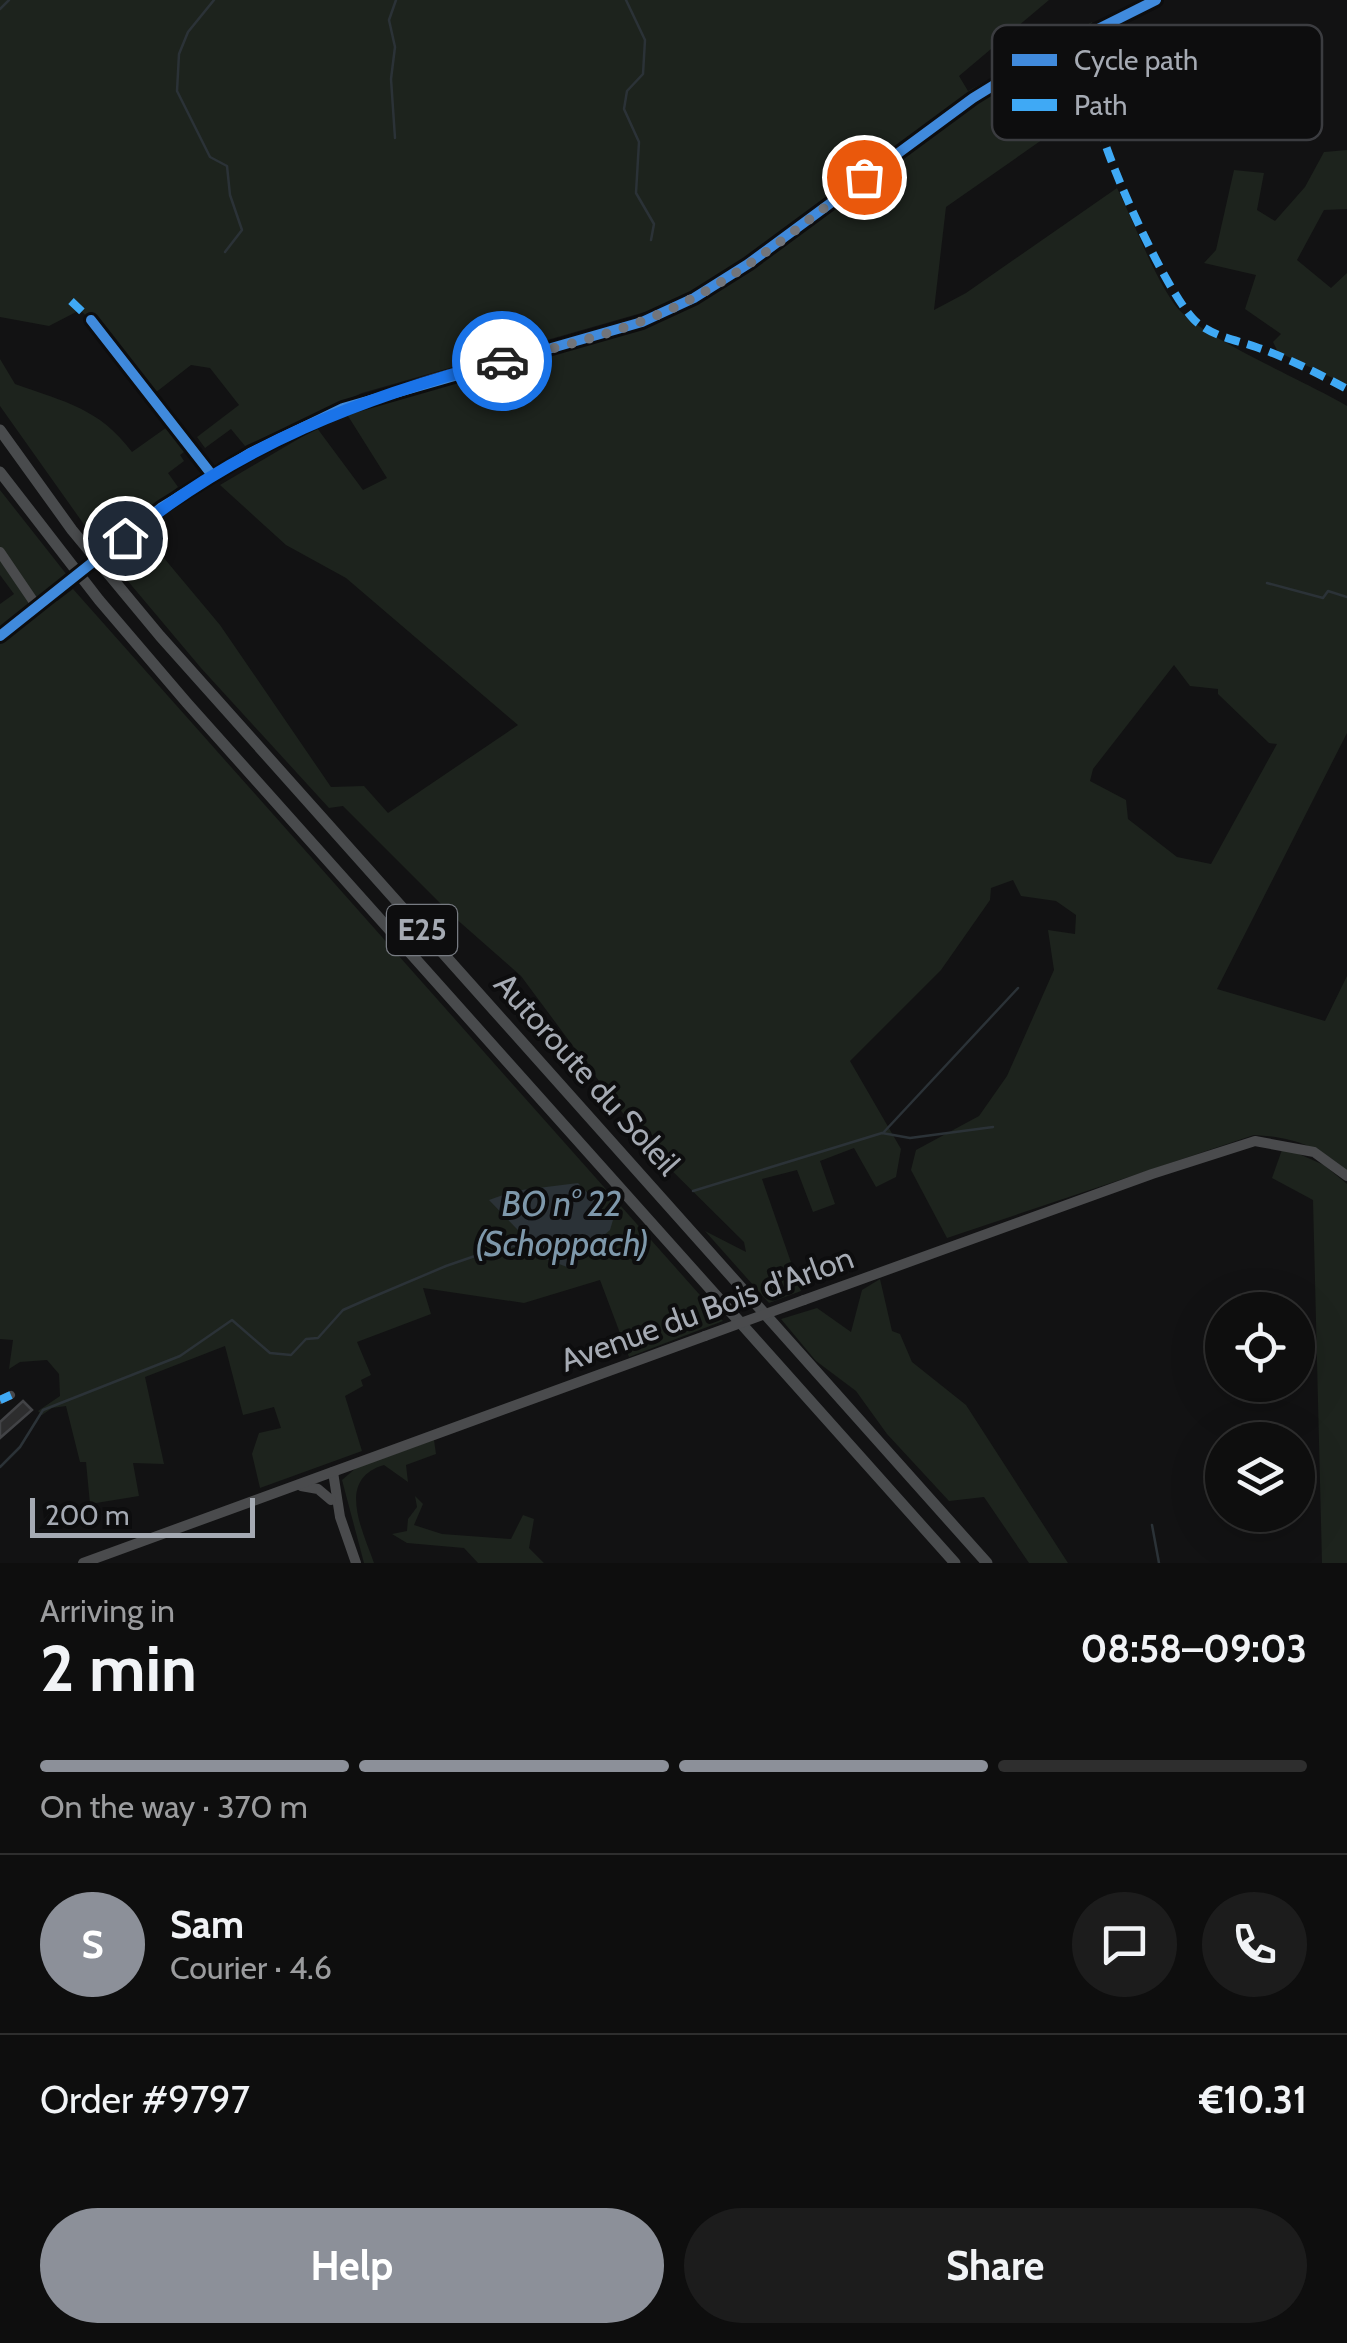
<!DOCTYPE html>
<meta charset="utf-8">
<style>
:root{--surface:#0e0e0e;--page:#1c1c1c;--text:#f1f3f6;--muted:#9b9c9e;--line:#2e2e2e;--accent:#8c9099}
body{margin:0;font-family:Cabin,sans-serif;background:var(--page);color:var(--text);height:100vh;display:flex;flex-direction:column;font-size:38px;white-space:nowrap}
*{box-sizing:border-box;margin:0}
p{font-size:32px;color:var(--muted)}
.icon{flex:none;width:55px;height:55px;fill:none;stroke:currentColor;stroke-width:2;stroke-linecap:round;stroke-linejoin:round}
.map{position:relative;height:1563px;overflow:hidden}
.side{display:flex;flex-direction:column;background:var(--surface);flex:1}
.side>*{flex:none}
.fabs{position:absolute;left:1205px;top:1292px;display:grid;gap:20px}
.fabs a{display:grid;place-items:center;width:110px;height:110px;border-radius:50%;background:var(--surface);box-shadow:0 10px 40px #0002,0 0 0 2px var(--line);font-size:50px}
.scale{position:absolute;left:30px;bottom:25px;width:225px;box-sizing:border-box;padding-left:10px;border:5px solid #a5aab3;border-top:0;font-size:28px;line-height:35px;white-space:nowrap;color:#a5aab3;-webkit-text-stroke:8px #0d0d0e;paint-order:stroke}
.pin{position:absolute;display:grid;place-items:center;width:85px;height:85px;color:#fff;margin:-42px;border:5px solid #fff;border-radius:50%;box-shadow:0 2px 10px #0007}
.courier{position:absolute;display:grid;place-items:center;width:100px;height:100px;margin:-50px;border:8px solid #1a73e8;border-radius:50%;background:#fff;color:#222;box-shadow:0 2px 12px #0007}
.head em{font-style:normal;font-weight:800}
.head div{display:flex;flex-direction:column-reverse}
.head{display:flex;align-items:center;justify-content:space-between;height:170px;padding:0 40px}
h1{font-size:65px;font-weight:800;line-height:75px}
.bar{display:grid;grid-template-columns:repeat(4,1fr);gap:15px 10px;align-content:center;height:120px;padding:0 40px}
.bar i{height:12px;border-radius:8px;background:var(--line)}
.bar .active{background:var(--accent)}
.bar p{grid-column:span 4}
.line{display:flex;align-items:center;gap:25px;padding:0 40px;border-top:2px solid var(--line)}
.line div{flex:1}
.round{display:grid;place-items:center;flex:none;width:105px;height:105px;border-radius:52px;background:var(--page)}
.primary-button{display:flex;gap:20px;margin-top:auto;padding:20px 40px}
.primary-button a{flex:1;height:115px;border-radius:60px;background:var(--accent);color:#fff;font-size:40px;font-weight:800;line-height:115px;text-align:center}
.primary-button a+a{background:var(--page);color:var(--text)}
.map>svg:first-child{display:block}
.green{fill:#1d231d;fill-rule:evenodd}
.water{fill:#2b3237}
.lines{fill:none;stroke-linecap:round;stroke-linejoin:round}
.stream{stroke:#2b3237;stroke-width:2.5}
.building{fill:#2d2d2e;stroke:#424346;stroke-width:2.5}
.minor{stroke:#47484b;stroke-width:8}
.major{stroke:#4a4b4d;stroke-width:10}
.highway{stroke:#494b4d;stroke-width:11}
.major-bridge{stroke:#4a4b4d;stroke-width:10}
.quiet{stroke:#3fa9f5;stroke-width:8;stroke-dasharray:15 8;stroke-linecap:butt}
.cycleway-casing{stroke:#0d0d0e;stroke-width:16}
.cycleway{stroke:#408adc;stroke-width:10}
.done{stroke:#72757b;stroke-width:10;stroke-dasharray:0 18}
.route{stroke:#1a73e8;stroke-width:12}
.labels{text-anchor:middle;stroke-width:8;stroke-linejoin:round;paint-order:stroke}
.shield{fill:#0d0d0e;stroke:#777b82;stroke-width:2.5}
.shield-label{font-size:30px;font-weight:bold;fill:#a5aab3}
.street-label{font-size:32px;fill:#a5aab3;stroke:#0d0d0e}
.water-label{font-size:35px;font-style:italic;fill:#7e98ab;stroke:#0d0d0e}
.key{fill:#0d0d0e;stroke:#3b3c40;stroke-width:2.5}
.key-label{font-size:28px;fill:#a5aab3}
</style>
<div class="map">
<svg width="1347" height="1563" viewBox="0 0 1347 1563">
<rect width="100%" height="100%" fill="#121213"/>
<g class="green">
<path d="M0 0H1049L959 76 968 91 1092 22 1094 30 1085 35 1082 44 1089 107 946 207 934 310 966 293 1117 188C1136 226 1151 271 1175 305 1196 335 1309 383 1347 406V733L1217 989 1325 1021 1347 976V1170C1316 1146 1293 1137 1254 1135L947 1238 911 1170 916 1150 979 1116 1007 1076 1054 970 1048 930 1075 934 1076 915 1056 901 1021 896 1013 880 991 888 990 900 941 970 850 1061 901 1149 896 1177 876 1187 854 1148 820 1161 835 1204 813 1212 797 1170 762 1179 801 1291 769 1303 705 1231 746 1252 744 1242 648 1147 521 976 454 917 343 806 329 808 201 668 111 561 143 533 220 625 331 787 364 786 388 813 518 725 346 578 286 545 220 485 317 428 363 490 387 478 343 408 510 359 512 366 643 329 645 312 362 393 245 446 231 429 205 448 197 437 239 405 210 368 191 365 155 393 113 341 80 310 49 326 0 317ZM1174 665 1190 686 1218 689V694L1269 743 1277 744 1211 864 1177 857 1128 819 1126 800 1090 781 1093 769Z"/>
<path d="M1347 150V209L1324 210 1297 260 1331 288 1347 273V385L1278 352 1273 342 1281 334 1245 309 1256 275 1204 263 1216 250 1234 170 1264 173 1257 210 1275 221 1305 187 1324 152Z"/>
<path d="M0 359 15 384C65 402 99 408 132 452L170 425 188 449 180 455 184 461 168 473 178 487 100 547 0 406Z"/>
<path d="M0 490 67 575 49 589 57 601 73 589 723 1321 629 1357 600 1280 524 1303 423 1288 431 1314 357 1342 371 1375 361 1380 363 1386 345 1396 362 1451 260 1488 252 1454 259 1433 281 1428 274 1407 243 1415 225 1346 145 1377 164 1464 133 1463 139 1496 90 1504 86 1462H80L66 1406 52 1408 42 1415 38 1411 60 1396 59 1374 47 1360 20 1362 9 1369 13 1340 0 1339V604L14 594 0 575Z"/>
<path d="M1283 1147 1324 1165 1347 1184V1563H1322L1313 1200 1272 1178Z"/>
<path d="M880 1279 892 1331 900 1334 912 1362 966 1405 1068 1563H1029L984 1497 949 1501 887 1434 856 1391 816 1361 781 1319 817 1308 851 1332 862 1290Z"/>
<path d="M434 1440 436 1454 406 1465 408 1482 384 1465C336 1479 362 1529 374 1563H364L342 1480 356 1468Z"/>
<path d="M415 1496 423 1504 414 1525 442 1534 511 1539 523 1515 534 1519 529 1548 544 1563H478L464 1548 407 1543 392 1534 407 1531 408 1519 417 1507Z"/>
</g>
<path class="water" d="M578 1183 613 1220 610 1230 567 1267 546 1259 489 1200 514 1191Z"/>
<g class="lines">
<g class="stream">
<path d="M214 0 188 32 179 54 177 91 210 157 227 166 230 195 242 230 225 252"/>
<path d="M626 0 645 40 643 74 627 91 624 109 639 142 636 193 654 224 651 240"/>
<path d="M0 9 9 0"/>
<path d="M395 138 391 79 395 47 389 20 396 0"/>
<path d="M1267 583 1323 598 1328 591 1347 597"/>
<path d="M883 1133 1018 988"/>
<path d="M693 1191 882 1133 910 1138 993 1127"/>
<path d="M0 1467 20 1447 43 1410 180 1356 232 1320 270 1353 291 1355 306 1339 318 1338 343 1310 368 1299 446 1266 498 1248 529 1244"/>
<path d="M1152 1525 1159 1563"/>
</g>
</g>
<path class="building" d="M23 1401 32 1410 0 1438V1422Z"/>
<g class="lines">
<g class="minor">
<path d="M91 320 212 475"/>
<path d="M0 1400 11 1395"/>
</g>
<g class="major">
<path d="M125 538C216 463 320 413 432 379 519 353 612 341 692 299 775 256 844 189 919 135 993 82 1073 38 1156 0"/>
<path d="M0 552 38 608"/>
<path d="M0 636 53 596"/>
<path d="M804 1300 1152 1174 1255 1141 1314 1152 1347 1176"/>
<path d="M333 1472 340 1517 356 1563"/>
<path d="M301 1486 318 1489 331 1500"/>
<path d="M83 1563 705 1336"/>
</g>
<g class="highway">
<path d="M0 430 72 530 160 636 987 1563"/>
<path d="M0 472 99 600 187 703 955 1563"/>
</g>
<g class="major-bridge">
<path d="M53 596 125 538"/>
<path d="M705 1336 804 1300"/>
</g>
<g class="quiet">
<path d="M1085 35C1093 63 1094 89 1098 118 1103 153 1171 305 1199 324 1216 337 1236 340 1256 347 1286 357 1319 374 1347 389"/>
<path d="M71 301 91 320"/>
<path d="M0 1400 11 1395"/>
</g>
<g class="cycleway-casing">
<g id="cycleway">
<path d="M91 320 212 475"/>
<path d="M0 636 162 507 250 453 343 408 642 322 694 298 748 264 973 98 1030 63 1156 0"/>
</g>
</g>
<use href="#cycleway" class="cycleway"/>
</g>
<g class="lines">
<path class="done" d="M502 361C567 345 634 330 693 298 754 266 809 219 864 177"/>
<path class="route" d="M125 538C236 446 364 396 502 361"/>
</g>
<g class="labels">
<rect class="shield" x="387" y="905" width="70" height="50" rx="8"/>
<g class="shield-label">
<text x="422" y="940">E25</text>
</g>
<g class="street-label">
<text transform="translate(587 1074) rotate(48)" y="11">Autoroute du Soleil</text>
<text transform="translate(707 1309) rotate(-20)" y="11">Avenue du Bois d'Arlon</text>
</g>
<g class="water-label">
<text x="562" y="1216">BO n° 22<tspan x="562" dy="40">(Schoppach)</tspan></text>
</g>
</g>
<rect x="992" y="25" width="330" height="115" rx="15" class="key"/>
<rect x="1012" y="54" width="45" height="12" fill="#408adc"/>
<rect x="1012" y="99" width="45" height="12" fill="#3fa9f5"/>
<g class="key-label">
<text x="1074" y="70">Cycle path</text>
<text x="1074" y="115">Path</text>
</g>
</svg>
<div class="fabs">
<a><svg class="icon" aria-label="locate" viewBox="0 0 24 24"><circle cx="12" cy="12" r="6"/><path d="M12 2v4M12 18v4M2 12h4M18 12h4"/></svg></a>
<a><svg class="icon" aria-label="layers" viewBox="0 0 24 24"><path d="M12 4l9 5-9 5-9-5zM3 14l9 5 9-5"/></svg></a>
</div>
<div class="scale">200 m</div>
<div class="pin" style="left:864px;top:177px;background:#ea580c"><svg class="icon" aria-label="bag" viewBox="0 0 24 24"><path d="M5 8h14l-1 12H6zM9 8a3 3 0 0 1 6 0"/></svg></div>
<div class="pin" style="left:125px;top:538px;background:#1f2937"><svg class="icon" aria-label="home" viewBox="0 0 24 24"><path d="M3 11l9-7 9 7M6 9v11h12V9"/></svg></div>
<div class="courier" style="left:502px;top:361px"><svg class="icon" aria-label="car" viewBox="0 0 24 24"><path d="M5 17H2v-5l4-1 3-4h7l3 4 3 1v5h-3M9 17h6M6 11h13"/><circle cx="7" cy="17" r="2"/><circle cx="17" cy="17" r="2"/></svg></div>
</div>
<section class="side">
<div class="head"><div><h1>2 min</h1><p>Arriving in</p></div><em>08:58–09:03</em></div>
<div class="bar"><i class="active"></i><i class="active"></i><i class="active"></i><i></i><p>On the way · 370 m</p></div>
<div class="line" style="height:180px"><b class="round" style="background:var(--accent);color:#fff">S</b><div><b>Sam</b><p>Courier · 4.6</p></div><a class="round"><svg class="icon" aria-label="chat" viewBox="0 0 24 24"><path d="M4 5h16v11H9l-5 4z"/></svg></a><a class="round"><svg class="icon" aria-label="phone" viewBox="0 0 24 24"><path d="M5 4h4l2 5-3 2q2 4 5 5l2-3 5 2v4C11 20 4 13 5 4z"/></svg></a></div>
<div class="line" style="height:130px"><div>Order #9797</div><b>€10.31</b></div>
<div class="primary-button"><a>Help</a><a>Share</a></div>
</section>
